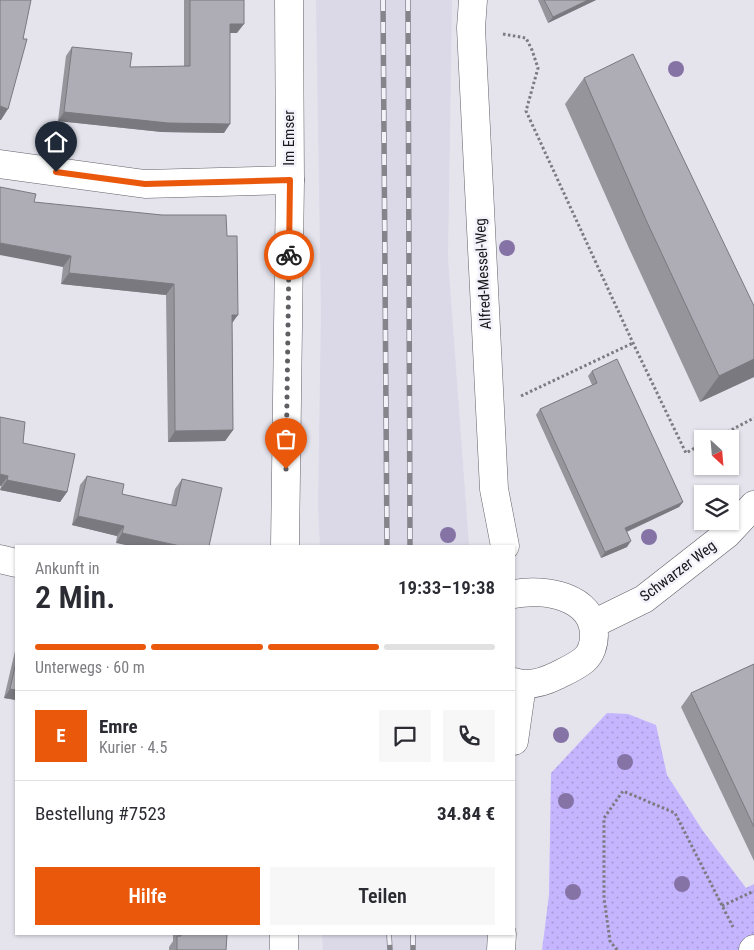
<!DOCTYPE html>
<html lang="de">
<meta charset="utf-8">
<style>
:root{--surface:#fff;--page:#f7f7f7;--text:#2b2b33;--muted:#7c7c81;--line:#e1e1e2;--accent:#ea580c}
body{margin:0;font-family:"Roboto Condensed",sans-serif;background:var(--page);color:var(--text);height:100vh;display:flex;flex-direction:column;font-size:19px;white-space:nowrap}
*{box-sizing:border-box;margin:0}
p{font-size:16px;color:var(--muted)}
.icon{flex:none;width:28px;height:28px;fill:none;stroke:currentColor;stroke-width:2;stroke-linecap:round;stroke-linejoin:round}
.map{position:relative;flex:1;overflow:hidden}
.panel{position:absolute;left:15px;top:545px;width:500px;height:390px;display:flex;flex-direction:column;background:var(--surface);border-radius:0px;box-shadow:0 1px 4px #0004}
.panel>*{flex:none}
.needle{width:32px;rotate:154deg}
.buttons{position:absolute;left:694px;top:430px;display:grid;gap:10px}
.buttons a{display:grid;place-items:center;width:45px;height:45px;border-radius:0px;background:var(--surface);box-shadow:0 1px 4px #0004;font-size:25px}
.pin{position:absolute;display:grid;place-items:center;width:42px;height:42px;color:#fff;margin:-51px -21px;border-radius:50% 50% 50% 0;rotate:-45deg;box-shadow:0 0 5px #0007}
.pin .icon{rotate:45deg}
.courier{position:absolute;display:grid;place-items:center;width:50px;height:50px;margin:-25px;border:4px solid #ea580c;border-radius:50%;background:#fff;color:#222;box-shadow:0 1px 6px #0007}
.overview em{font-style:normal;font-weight:600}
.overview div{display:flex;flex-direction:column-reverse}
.overview{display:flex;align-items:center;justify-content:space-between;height:85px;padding:0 20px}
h1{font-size:32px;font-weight:600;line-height:38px}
.bar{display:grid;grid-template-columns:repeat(4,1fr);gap:8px 5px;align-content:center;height:60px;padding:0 20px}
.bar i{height:6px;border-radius:4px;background:var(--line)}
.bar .active{background:var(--accent)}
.bar p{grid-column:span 4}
.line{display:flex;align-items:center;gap:12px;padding:0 20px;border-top:1px solid var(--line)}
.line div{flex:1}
.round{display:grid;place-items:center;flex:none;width:52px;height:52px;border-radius:0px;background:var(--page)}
.cta{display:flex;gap:10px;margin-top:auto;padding:10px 20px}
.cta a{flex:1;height:58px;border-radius:0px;background:var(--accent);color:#fff;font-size:20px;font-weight:600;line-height:58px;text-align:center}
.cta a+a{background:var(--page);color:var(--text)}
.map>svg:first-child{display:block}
.built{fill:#dbd8e8}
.grass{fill:url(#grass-dots)}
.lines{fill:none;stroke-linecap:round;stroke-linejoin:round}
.minor-casing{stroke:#626168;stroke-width:29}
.path{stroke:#7c7b81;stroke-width:3;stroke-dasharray:2.5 2.5;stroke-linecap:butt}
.minor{stroke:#fff;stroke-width:28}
.rail-casing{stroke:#85848b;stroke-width:5.5}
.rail{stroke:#f3f1fa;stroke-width:4;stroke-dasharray:11;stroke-linecap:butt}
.tree{fill:#8573a6}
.wall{fill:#96959c}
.shaded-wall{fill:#7a797f}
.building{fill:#aeadb5;stroke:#7a797f}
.done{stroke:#5f5e63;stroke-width:5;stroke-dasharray:0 9}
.route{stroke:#ea580c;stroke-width:6}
.labels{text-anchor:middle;stroke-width:5;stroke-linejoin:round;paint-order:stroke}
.street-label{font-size:15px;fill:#171619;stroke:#f3f1fa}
</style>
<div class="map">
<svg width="754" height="950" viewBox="0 0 754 950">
<defs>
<pattern id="grass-dots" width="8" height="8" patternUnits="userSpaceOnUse" patternTransform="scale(1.25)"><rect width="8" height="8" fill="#c5b5fe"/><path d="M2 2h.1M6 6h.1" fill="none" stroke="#a89bd9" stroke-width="1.8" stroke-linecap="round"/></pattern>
</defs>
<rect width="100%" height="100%" fill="#e5e4ed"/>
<g class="built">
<path d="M316 0H452L448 259 469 546H320L318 507 321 313Z"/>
<path d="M322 934H488L487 950H323Z"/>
</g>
<path class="grass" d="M607 713 628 714 656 725 667 775 703 831 746 888 754 884V950H542L549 895 551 773Z"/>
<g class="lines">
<g class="minor-casing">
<g id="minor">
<path d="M473 0 471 28 494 489 505 546"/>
<path d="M0 164 145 184 290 180"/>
<path d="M285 546 290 180 289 0"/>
<path d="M0 559 16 563"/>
<path d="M514 594C544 588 594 596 594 635 594 644 591 654 584 660 577 666 566 671 558 675 544 682 528 687 514 682"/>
<path d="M593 624 644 599 727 534 754 505"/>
<path d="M514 741 522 685"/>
<path d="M284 934V950"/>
<path d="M501 950 502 934"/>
<path d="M753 950 754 949"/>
</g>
</g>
<g class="path">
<path d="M503 34 526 38 532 50 538 68 526 111 633 343 686 453 702 444"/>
<path d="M521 396 633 343"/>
<path d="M714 439 754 418"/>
<path d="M722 906 754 891"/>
<path d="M617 950 610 941 604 898V818L623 791 675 813 733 927"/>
</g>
<use href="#minor" class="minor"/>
<g class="rail-casing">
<g id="rail">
<path d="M383 0 387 546"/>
<path d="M408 0 410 546"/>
<path d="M389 934 390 950"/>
<path d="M413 934V950"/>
</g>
</g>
<use href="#rail" class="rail"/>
</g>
<g class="tree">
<circle cx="676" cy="69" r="8"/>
<circle cx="507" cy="248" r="8"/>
<circle cx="448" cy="535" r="8"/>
<circle cx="649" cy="537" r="8"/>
<circle cx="561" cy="735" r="8"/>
<circle cx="625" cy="762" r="8"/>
<circle cx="566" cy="801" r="8"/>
<circle cx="682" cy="884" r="8"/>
<circle cx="573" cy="892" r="8"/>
</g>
<g class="wall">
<path d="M184 0H244L237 33H230L224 133 162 132 58 121 66 56 72 47 130 67H184Z"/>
<path d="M538 0H596L548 23Z"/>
<path d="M584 78 754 306V377L700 402 628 246 565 104Z"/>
<path d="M34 202 227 236 232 324 233 430 225 441 168 442 166 295 61 284 63 267Z"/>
<path d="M592 371 683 502 679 507 627 532V547L601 558 536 415 540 409 592 385 588 376Z"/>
<path d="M23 443 67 492 60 502 0 490 1 486Z"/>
<path d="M87 476 122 494 171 505 175 489 182 479 222 488 116 543 117 536 72 525 80 485Z"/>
<path d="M16 648V700L4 698 15 651Z"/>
<path d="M754 664V861L681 707 691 693Z"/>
<path d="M173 934H227L226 950H169V947L173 941Z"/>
</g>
<g class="shaded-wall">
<path d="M588 0H596L548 23 553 17Z"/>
<path d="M230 24H244L237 33H224Z"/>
<path d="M0 106 8 109 1 120H0Z"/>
<path d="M64 112 230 124 224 133 162 132 58 121Z"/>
<path d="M0 243 71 256 63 267 0 255Z"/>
<path d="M69 273 174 284 166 295 61 284Z"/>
<path d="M232 315H238L230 326Z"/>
<path d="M754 359V377L700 402 719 376Z"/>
<path d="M233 430 225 441 168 442 175 431Z"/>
<path d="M0 474 8 476 1 486H0Z"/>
<path d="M7 480 67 492 60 502 0 490Z"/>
<path d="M683 502 679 507 621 534 625 528Z"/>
<path d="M78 516 124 526 117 536 72 525Z"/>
<path d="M122 533 180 546H130L116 543Z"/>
<path d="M631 541 627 547 601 558 605 552Z"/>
<path d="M10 689 16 690V700L4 698Z"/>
</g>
<g class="building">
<path d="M0 0H31L23 39H27L8 109 0 106Z"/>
<path d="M190 0H244V24H230V124L168 123 64 112 72 47 132 53 130 67 190 66Z"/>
<path d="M544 0H588L553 17Z"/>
<path d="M633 54 754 306V359L719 376 646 220 584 78Z"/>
<path d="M0 187 36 194 34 202 162 215H226L227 236H237L238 315H232L233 430 175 431 174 284 69 273 71 256 0 243Z"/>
<path d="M617 359 683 502 625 528 631 541 605 552 540 409 597 383 592 371Z"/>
<path d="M0 417 25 422 23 443 75 454 67 492 7 480 8 476 0 474Z"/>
<path d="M87 476 124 484 122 494 176 506 182 479 222 488 209 546H180L122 533 124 526 78 516Z"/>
<path d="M16 662V690L10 689Z"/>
<path d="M754 664V827L691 693Z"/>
<path d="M181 934H227L226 950H177V936H181Z"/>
</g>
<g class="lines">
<path class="done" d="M286 469 289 255"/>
<path class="route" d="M56 172 145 184 290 180 289 255"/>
</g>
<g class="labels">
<g class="street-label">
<text transform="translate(289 138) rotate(-90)" y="5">Im Emser</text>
<text transform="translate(483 274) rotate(-93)" y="5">Alfred-Messel-Weg</text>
<text transform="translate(678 571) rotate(-37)" y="5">Schwarzer Weg</text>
</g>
</g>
</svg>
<div class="buttons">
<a><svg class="needle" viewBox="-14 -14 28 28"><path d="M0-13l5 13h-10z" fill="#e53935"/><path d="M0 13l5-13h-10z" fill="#7c7c81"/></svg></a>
<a><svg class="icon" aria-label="layers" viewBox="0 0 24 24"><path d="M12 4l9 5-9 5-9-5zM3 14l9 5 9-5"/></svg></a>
</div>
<div class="pin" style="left:286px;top:469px;background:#ea580c"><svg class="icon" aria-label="bag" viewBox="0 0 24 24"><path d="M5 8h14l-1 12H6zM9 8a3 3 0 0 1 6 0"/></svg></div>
<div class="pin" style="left:56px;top:172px;background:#1f2937"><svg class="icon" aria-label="home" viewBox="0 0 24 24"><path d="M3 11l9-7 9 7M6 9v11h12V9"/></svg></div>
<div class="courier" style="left:289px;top:255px"><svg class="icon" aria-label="bike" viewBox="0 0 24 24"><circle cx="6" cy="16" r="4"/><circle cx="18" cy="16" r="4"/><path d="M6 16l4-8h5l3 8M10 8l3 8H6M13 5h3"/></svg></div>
<section class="panel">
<div class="overview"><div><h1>2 Min.</h1><p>Ankunft in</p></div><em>19:33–19:38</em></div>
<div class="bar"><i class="active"></i><i class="active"></i><i class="active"></i><i></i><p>Unterwegs · 60 m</p></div>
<div class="line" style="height:90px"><b class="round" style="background:var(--accent);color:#fff">E</b><div><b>Emre</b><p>Kurier · 4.5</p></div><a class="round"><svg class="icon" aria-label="chat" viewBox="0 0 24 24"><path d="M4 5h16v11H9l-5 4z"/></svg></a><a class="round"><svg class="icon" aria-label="phone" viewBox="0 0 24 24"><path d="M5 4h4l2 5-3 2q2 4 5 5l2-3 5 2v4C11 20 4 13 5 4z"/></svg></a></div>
<div class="line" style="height:65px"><div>Bestellung #7523</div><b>34.84 €</b></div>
<div class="cta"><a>Hilfe</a><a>Teilen</a></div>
</section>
</div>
